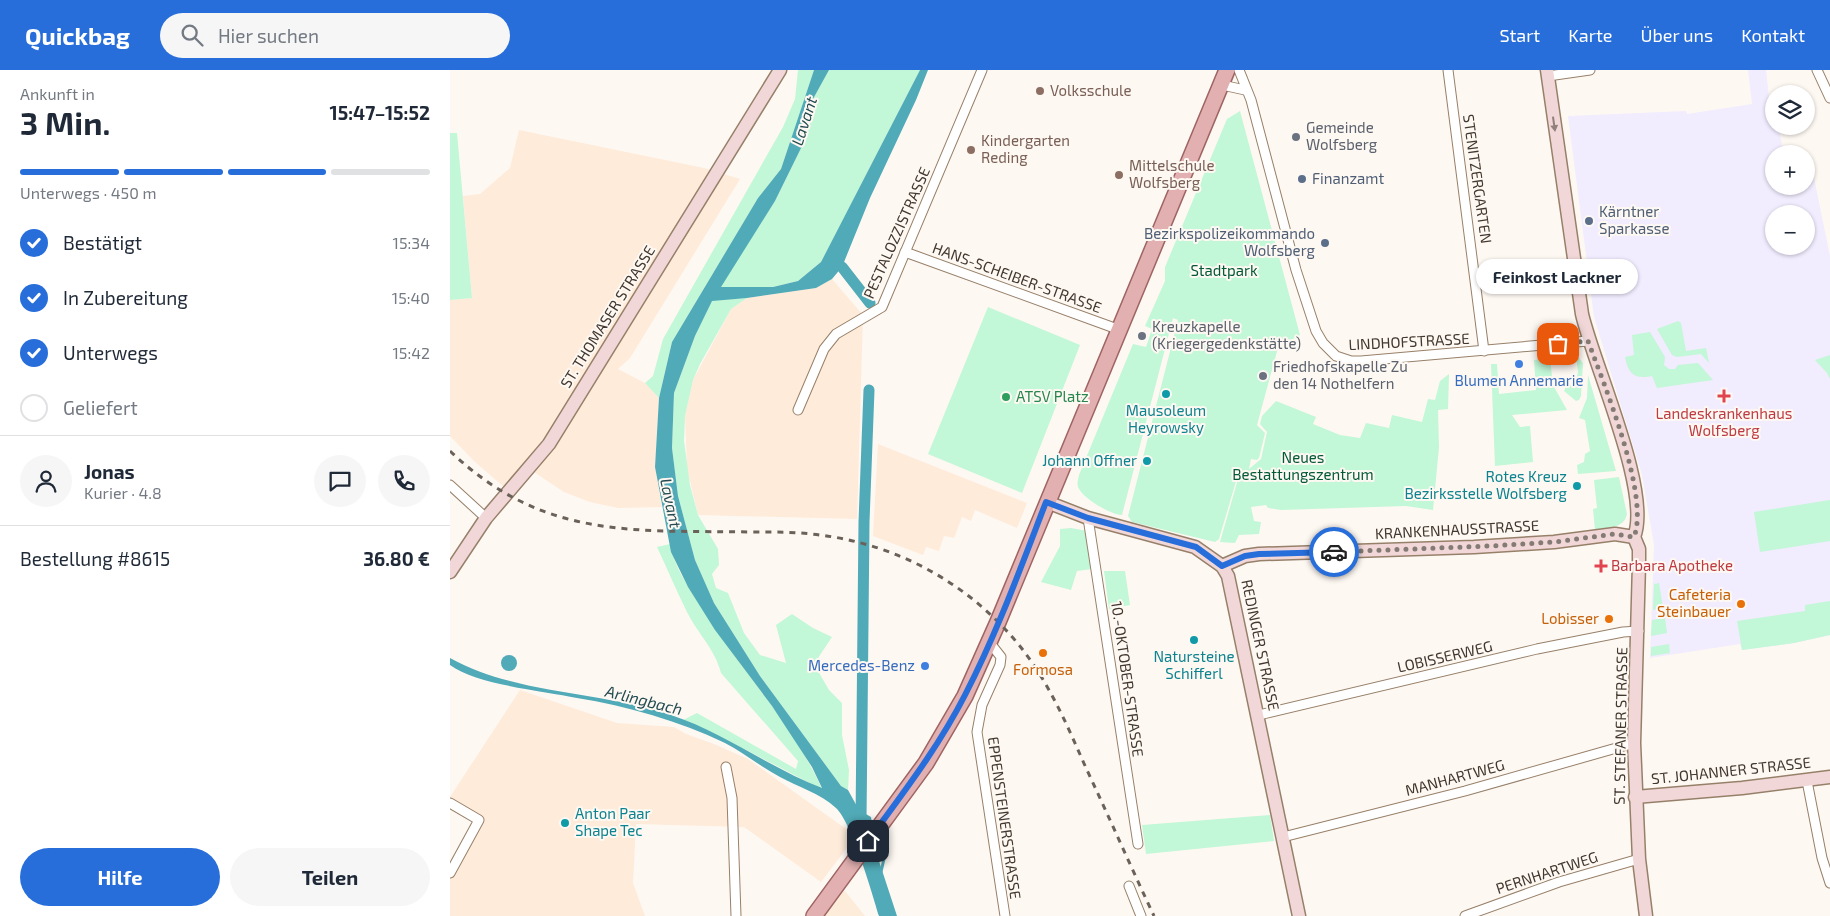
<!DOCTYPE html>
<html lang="de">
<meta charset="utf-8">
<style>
:root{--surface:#fff;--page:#f6f6f7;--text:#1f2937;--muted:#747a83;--line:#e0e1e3;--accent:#276eda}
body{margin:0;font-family:"Exo 2",sans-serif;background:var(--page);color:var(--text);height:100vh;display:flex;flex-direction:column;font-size:19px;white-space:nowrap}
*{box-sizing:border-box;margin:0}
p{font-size:16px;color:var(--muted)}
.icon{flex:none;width:28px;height:28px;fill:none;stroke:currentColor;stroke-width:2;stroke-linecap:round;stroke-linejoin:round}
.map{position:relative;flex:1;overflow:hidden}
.details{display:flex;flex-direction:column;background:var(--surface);width:450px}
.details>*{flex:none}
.buttons{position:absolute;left:1315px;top:15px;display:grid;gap:10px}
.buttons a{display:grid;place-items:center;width:50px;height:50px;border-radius:50%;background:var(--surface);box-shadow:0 1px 4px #0004;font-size:25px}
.pin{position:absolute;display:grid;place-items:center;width:42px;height:42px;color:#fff;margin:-21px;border-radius:10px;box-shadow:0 2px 8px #0006}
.courier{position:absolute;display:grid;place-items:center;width:50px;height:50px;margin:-25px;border:4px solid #276eda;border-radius:50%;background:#fff;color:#222;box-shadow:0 1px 6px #0007}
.bubble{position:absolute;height:35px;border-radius:18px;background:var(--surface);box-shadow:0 1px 4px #0004;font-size:16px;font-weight:700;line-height:35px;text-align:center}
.head em{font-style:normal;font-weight:700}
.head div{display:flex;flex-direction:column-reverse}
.head{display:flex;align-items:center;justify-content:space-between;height:85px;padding:0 20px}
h1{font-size:32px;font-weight:700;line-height:38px}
.bar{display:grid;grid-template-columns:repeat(4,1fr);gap:8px 5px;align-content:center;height:60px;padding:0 20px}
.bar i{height:6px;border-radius:4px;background:var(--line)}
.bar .current{background:var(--accent)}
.bar p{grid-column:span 4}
.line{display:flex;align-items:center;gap:12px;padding:0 20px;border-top:1px solid var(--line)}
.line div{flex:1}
.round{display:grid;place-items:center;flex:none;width:52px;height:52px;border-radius:26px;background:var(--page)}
ol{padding:0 20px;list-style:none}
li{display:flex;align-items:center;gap:15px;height:55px}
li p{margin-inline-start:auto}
li .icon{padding:5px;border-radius:50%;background:var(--accent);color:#fff;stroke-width:4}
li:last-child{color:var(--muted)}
li i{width:28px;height:28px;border:2px solid var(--line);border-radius:50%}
.action{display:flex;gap:10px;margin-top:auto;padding:10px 20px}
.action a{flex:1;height:58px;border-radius:30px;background:var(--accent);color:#fff;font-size:20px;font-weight:700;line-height:58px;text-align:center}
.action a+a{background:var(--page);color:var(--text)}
header{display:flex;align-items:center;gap:30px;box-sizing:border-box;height:70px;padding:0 25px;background:var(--accent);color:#fff}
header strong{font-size:24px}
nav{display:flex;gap:28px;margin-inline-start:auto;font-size:18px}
.search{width:350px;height:45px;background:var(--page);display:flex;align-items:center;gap:12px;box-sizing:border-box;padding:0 18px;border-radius:28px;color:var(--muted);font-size:19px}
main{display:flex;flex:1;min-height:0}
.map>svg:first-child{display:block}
.commercial{fill:#feecdb}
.built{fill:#feebd9}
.medical{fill:#f1ecfe;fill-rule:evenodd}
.green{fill:#c2f7d7}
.water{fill:#50aab7}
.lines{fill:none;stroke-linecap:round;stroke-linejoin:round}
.stream{stroke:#50aab7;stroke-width:3}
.canal{stroke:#50aab7;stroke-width:11}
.street-casing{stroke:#978069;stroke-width:11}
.secondary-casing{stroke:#978069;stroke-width:15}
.primary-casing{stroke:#9e6462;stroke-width:18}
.street{stroke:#fff;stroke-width:9}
.secondary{stroke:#f1d7d8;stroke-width:12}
.primary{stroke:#e2b0b1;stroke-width:15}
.rail{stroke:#6a6159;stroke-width:3;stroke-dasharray:6 6;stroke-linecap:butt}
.oneway{fill:#91807b}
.done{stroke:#847b74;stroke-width:5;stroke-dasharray:0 9}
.route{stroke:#276eda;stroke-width:6}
.education-dot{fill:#8d6e63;stroke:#fef8f3;stroke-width:2}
.worship-dot{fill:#6b7280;stroke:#fef8f3;stroke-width:2}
.service-dot{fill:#5c6f8a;stroke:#fef8f3;stroke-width:2}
.shop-dot{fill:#3f7fe0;stroke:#fef8f3;stroke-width:2}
.culture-dot{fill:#0f9aa8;stroke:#fef8f3;stroke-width:2}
.health-dot{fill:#e0444e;stroke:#fef8f3;stroke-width:2}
.leisure-dot{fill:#2e9e5b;stroke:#fef8f3;stroke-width:2}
.food-dot{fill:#e8710a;stroke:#fef8f3;stroke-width:2}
.labels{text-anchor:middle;stroke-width:4;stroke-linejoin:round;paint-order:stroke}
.education-label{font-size:15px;fill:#785e54;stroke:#fef8f3;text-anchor:start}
.worship-label{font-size:15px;fill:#5b616d;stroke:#fef8f3;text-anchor:start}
.service-label{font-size:15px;fill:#4e5e75;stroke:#fef8f3;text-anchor:start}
.street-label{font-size:15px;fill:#42382f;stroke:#fef8f3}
.park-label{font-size:15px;fill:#015936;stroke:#fef8f3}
.shop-label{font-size:15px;fill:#366cbe;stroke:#fef8f3}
.leisure-label{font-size:15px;fill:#27864d;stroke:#fef8f3;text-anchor:start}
.culture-label{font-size:15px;fill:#0d838f;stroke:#fef8f3}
.health-label{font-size:15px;fill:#be3a42;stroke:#fef8f3}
.food-label{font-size:15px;fill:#c56008;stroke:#fef8f3;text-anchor:end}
.water-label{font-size:16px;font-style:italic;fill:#234c52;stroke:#fef8f3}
</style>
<header>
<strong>Quickbag</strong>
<div class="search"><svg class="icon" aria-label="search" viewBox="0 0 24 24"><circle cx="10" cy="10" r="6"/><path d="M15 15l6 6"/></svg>Hier suchen</div>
<nav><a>Start</a><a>Karte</a><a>Über uns</a><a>Kontakt</a></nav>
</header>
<main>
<section class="details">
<div class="head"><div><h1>3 Min.</h1><p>Ankunft in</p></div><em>15:47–15:52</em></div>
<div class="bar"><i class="current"></i><i class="current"></i><i class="current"></i><i></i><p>Unterwegs · 450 m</p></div>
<ol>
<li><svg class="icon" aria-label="check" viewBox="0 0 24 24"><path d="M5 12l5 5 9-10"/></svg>Bestätigt<p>15:34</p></li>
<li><svg class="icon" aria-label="check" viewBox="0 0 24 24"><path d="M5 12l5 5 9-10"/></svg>In Zubereitung<p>15:40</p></li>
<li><svg class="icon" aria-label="check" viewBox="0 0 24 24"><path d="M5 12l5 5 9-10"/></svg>Unterwegs<p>15:42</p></li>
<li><i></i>Geliefert</li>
</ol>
<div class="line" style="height:90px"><a class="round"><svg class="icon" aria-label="person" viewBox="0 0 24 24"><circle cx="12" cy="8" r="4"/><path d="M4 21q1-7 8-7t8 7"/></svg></a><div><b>Jonas</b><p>Kurier · 4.8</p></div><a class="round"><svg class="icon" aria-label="chat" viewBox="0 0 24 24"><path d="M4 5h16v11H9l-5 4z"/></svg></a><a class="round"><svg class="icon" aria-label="phone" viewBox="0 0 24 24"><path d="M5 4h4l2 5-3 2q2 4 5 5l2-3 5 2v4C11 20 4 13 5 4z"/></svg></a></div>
<div class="line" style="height:65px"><div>Bestellung #8615</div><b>36.80 €</b></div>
<div class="action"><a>Hilfe</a><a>Teilen</a></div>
</section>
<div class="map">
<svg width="1380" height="846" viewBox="0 0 1380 846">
<rect width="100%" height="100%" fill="#fef8f3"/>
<path class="commercial" d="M395 821 415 846H375L391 822Z"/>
<g class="built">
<path d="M69 60 254 98 290 109 180 288 168 299 195 313 209 328 205 397 212 437 168 438 140 432 114 422 72 394 54 417 25 392 0 366V230L22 228 13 126 30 124 60 98Z"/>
<path d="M382 209 413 245 407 449 248 445 237 398 235 346 243 310 281 239 297 228 366 218Z"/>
<path d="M428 374 577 433 567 458 525 440 521 451 512 447 504 468 494 466 489 481 476 477 473 485 423 466Z"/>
<path d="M70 620 167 653 224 657 236 664 264 674 298 689 406 766 371 812 294 757 186 754 183 813 195 846H0V795L28 747 0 730V727Z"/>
</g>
<path class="medical" d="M1298 0H1316L1321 45H1324V56H1329L1333 84H1324V116H1356V99L1362 98 1380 186V565L1344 573 1292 580 1290 574 1200 588 1204 475 1192 405 1144 247 1118 46 1236 41 1237 44 1302 34ZM1324 144H1356V176H1324Z"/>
<g class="green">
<path d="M348 0H364L331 99 308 128 222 272 209 328 195 313 203 306 213 269 333 57 345 29Z"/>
<path d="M379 0H470L371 192 348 211 323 217H270L325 131 356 68 363 29Z"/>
<path d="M790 41 850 265 834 274H829L807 355 815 363 809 388 807 390 801 389 799 399 811 389 817 362 810 354 812 346 826 331 866 347 863 354 890 365 910 368 916 353 939 358 942 345 972 352 978 329 985 330 990 311 999 304 998 339 988 340 989 377 983 440 956 436 831 440 818 438 816 435 801 437 804 451 811 452 809 464 789 465 785 473 770 472 788 409 796 401 787 408 769 469 765 472 682 452 678 446 728 250 723 248 672 445C661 445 632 428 628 417 627 413 628 410 629 405L683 274 696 277 702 259 695 256 715 211V197L777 49Z"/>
<path d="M0 63H7L22 228 0 230Z"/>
<path d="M297 228 281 239 250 294 243 310 235 346 234 371 240 415 248 445 268 479 269 495 262 504 266 518 278 523 294 563 310 585 336 593 326 555 342 544 363 558 382 567 364 594 379 620 392 633V665L399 700 398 720 391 716 310 606 264 533 245 490 228 426 222 378 224 323 245 266 262 230Z"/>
<path d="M538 237 630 275 572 423 478 384Z"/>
<path d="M1228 251 1231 253 1236 281 1256 278 1259 293 1251 284 1227 287 1222 285 1207 259Z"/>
<path d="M1200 262 1215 287 1214 295 1219 299H1225L1228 295 1248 293 1263 310 1207 318 1202 306C1184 310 1178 303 1175 287L1184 285 1182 265Z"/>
<path d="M1126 285 1133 293 1131 326 1129 330 1126 331 1114 321 1116 316 1125 315 1128 302Z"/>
<path d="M1380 285V309L1377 303 1365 290Z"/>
<path d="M1100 288 1103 315 1117 340 1062 345 1070 357 1080 356 1083 392 1045 396 1041 294H1047L1049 324 1086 320 1084 290Z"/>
<path d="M1138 305 1166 401 1128 404 1127 395 1134 392 1135 384 1140 381 1135 350 1129 348 1137 328Z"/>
<path d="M1169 407 1177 444C1174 459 1158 457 1145 460L1143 439 1147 438 1144 410Z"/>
<path d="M1380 430V471L1310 482 1304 442Z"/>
<path d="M621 458 637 461 642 499 627 501 621 520 591 512 610 476V459Z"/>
<path d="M220 474C224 496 238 517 250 535 288 597 342 652 372 719 325 696 281 670 233 650L247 643 346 699 348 691 271 603C265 579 248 564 237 542 226 520 217 498 207 477Z"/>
<path d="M654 501H675L680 535 659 539Z"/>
<path d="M1209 513 1213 538 1203 540 1204 514Z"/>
<path d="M1380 531V565L1344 573 1292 580 1287 551 1355 541V535Z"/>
<path d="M1215 548 1217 563 1201 566 1202 550Z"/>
<path d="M1219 574 1220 583 1201 586V577Z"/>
<path d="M820 745 824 771 696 784 692 755Z"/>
</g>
<g class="water">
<path d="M364 0H379L363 29 356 68 325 131 271 217H323L348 211 371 192 470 0H478L466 30 420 128 392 197 382 209 366 218 297 228 262 231 245 266 224 323 222 378 228 426 245 490 264 533 310 606 391 716 398 720 409 740 421 747 428 788 447 846H429C422 823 402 753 386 738 370 723 348 717 330 707 311 697 294 683 275 673 229 651 177 636 127 628 94 621 27 615 0 595V588C67 625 150 621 221 645 275 663 320 698 372 718L362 697 322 636 265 560 238 517 221 482 205 397 209 328 222 272 308 128 331 99Z"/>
<circle cx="59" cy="593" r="8"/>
</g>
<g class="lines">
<path class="stream" d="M431 802 436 780"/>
<g class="canal">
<path d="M383 190 392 197 420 233"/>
<path d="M411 752 414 452 419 320"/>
</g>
<g class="street-casing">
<g id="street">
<path d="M789 0 801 30 846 200 866 261 873 273 886 286 901 291H911L1138 271"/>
<path d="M998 0 1034 281"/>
<path d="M1367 0 1380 28"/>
<path d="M1098 6 1140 0"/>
<path d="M772 15 795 20"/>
<path d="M455 182 670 260"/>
<path d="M348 340 374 279 386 264 432 237 532 0"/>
<path d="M0 415 36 448"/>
<path d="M638 448 688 774"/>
<path d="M540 573 551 587 550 595 532 635 527 662 555 846"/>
<path d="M809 645 1087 579 1173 562 1189 561"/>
<path d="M276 697 282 728 286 846"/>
<path d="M1357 711 1372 788 1380 813"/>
<path d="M0 733 29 750 0 803"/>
<path d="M833 767 1015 721 1184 673"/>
<path d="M679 816 691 846"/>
<path d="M1015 846 1109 812 1189 789"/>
</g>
</g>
<g class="secondary-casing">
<g id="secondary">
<path d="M1097 0 1132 244C1144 296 1202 422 1184 467"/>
<path d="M597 432 638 448 745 477 772 496 778 506 849 846"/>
<path d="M1184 467 1189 479V494L1184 673 1189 789 1196 846"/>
<path d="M772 496 795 486 809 484 1024 477 1104 472 1165 464 1184 467"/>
<path d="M0 502 36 448 99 374 330 0"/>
<path d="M1185 727 1292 718 1380 707"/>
</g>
</g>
<g class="primary-casing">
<path id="primary" d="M364 846 476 693 515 626 548 552 777 0"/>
</g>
<use href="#street" class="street"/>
<use href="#secondary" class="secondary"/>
<use href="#primary" class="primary"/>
<path class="rail" d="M0 381C94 471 186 460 305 462 327 462 349 462 370 465 449 475 519 514 569 575 599 612 617 655 636 698 659 747 681 797 704 846"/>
</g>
<defs><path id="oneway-solid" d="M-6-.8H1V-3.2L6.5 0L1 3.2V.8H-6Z" transform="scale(1.25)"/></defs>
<use class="oneway" href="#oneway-solid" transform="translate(1104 54) rotate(82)"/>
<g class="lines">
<path class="done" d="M884 482 1040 476 1104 472 1165 464 1184 467C1200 426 1154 314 1138 271L1108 274"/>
<path class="route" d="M418 771C453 723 488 678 515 625 547 563 571 497 596 432L638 448 746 477 772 496 795 486 809 484 884 482"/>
</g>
<g class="education-dot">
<circle cx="590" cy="21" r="5"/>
<circle cx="521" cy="80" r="5"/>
<circle cx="669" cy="105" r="5"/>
</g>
<g class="worship-dot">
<circle cx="846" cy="67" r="5"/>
<circle cx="692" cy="266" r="5"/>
<circle cx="813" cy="306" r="5"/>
</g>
<g class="service-dot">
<circle cx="852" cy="109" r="5"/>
<circle cx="1139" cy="151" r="5"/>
<circle cx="875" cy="173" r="5"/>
</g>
<g class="shop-dot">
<circle cx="1069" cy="294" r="5"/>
<circle cx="475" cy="596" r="5"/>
</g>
<g class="culture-dot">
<circle cx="716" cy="324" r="5"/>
<circle cx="697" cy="391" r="5"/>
<circle cx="1127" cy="416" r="5"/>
<circle cx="744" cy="570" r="5"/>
<circle cx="115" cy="753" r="5"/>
</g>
<g class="health-dot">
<path d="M1271.5 318.5h5v5h5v5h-5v5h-5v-5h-5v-5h5z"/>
<path d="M1148.5 488.5h5v5h5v5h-5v5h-5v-5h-5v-5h5z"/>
</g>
<circle class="leisure-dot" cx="556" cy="327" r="5"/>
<g class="food-dot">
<circle cx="1291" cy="534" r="5"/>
<circle cx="1159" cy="549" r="5"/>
<circle cx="593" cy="583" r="5"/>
</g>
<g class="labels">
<g class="education-label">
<text x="600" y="26">Volksschule</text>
<text x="531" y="76">Kindergarten<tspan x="531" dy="17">Reding</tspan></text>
<text x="679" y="101">Mittelschule<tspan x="679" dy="17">Wolfsberg</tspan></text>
</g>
<g class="worship-label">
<text x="856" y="63">Gemeinde<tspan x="856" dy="17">Wolfsberg</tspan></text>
<text x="702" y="262">Kreuzkapelle<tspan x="702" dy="17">(Kriegergedenkstätte)</tspan></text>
<text x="823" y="302">Friedhofskapelle Zu<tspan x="823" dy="17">den 14 Nothelfern</tspan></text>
</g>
<g class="service-label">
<text x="862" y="114">Finanzamt</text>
<text x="1149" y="147">Kärntner<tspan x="1149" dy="17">Sparkasse</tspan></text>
<text x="865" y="169" text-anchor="end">Bezirkspolizeikommando<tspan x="865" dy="17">Wolfsberg</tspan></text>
</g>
<g class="street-label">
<text transform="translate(1027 109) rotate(82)" y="5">STENITZERGARTEN</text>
<text transform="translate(447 163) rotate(-66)" y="5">PESTALOZZISTRASSE</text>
<text transform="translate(567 208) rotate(20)" y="5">HANS-SCHEIBER-STRASSE</text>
<text transform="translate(158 247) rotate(-58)" y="5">ST. THOMASER STRASSE</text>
<text transform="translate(959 272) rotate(-3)" y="5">LINDHOFSTRASSE</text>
<text transform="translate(1007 460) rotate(-3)" y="5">KRANKENHAUSSTRASSE</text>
<text transform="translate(810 575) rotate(78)" y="5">REDINGER STRASSE</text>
<text transform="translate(995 587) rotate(-13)" y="5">LOBISSERWEG</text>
<text transform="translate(677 609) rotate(82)" y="5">10.-OKTOBER-STRASSE</text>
<text transform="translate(1171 656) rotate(-89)" y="5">ST. STEFANER STRASSE</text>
<text transform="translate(1281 701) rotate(-6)" y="5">ST. JOHANNER STRASSE</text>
<text transform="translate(1005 708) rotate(-15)" y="5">MANHARTWEG</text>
<text transform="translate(554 748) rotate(82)" y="5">EPPENSTEINERSTRASSE</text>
<text transform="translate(1097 803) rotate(-18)" y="5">PERNHARTWEG</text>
</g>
<g class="park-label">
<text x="774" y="206">Stadtpark</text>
<text x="853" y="393">Neues<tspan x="853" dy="17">Bestattungszentrum</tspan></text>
</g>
<g class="shop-label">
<text x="1069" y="316">Blumen Annemarie</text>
<text x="465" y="601" text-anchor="end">Mercedes-Benz</text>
</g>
<g class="leisure-label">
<text x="566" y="332">ATSV Platz</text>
</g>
<g class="culture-label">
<text x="716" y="346">Mausoleum<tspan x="716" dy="17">Heyrowsky</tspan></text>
<text x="687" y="396" text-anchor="end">Johann Offner</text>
<text x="1117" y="412" text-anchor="end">Rotes Kreuz<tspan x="1117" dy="17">Bezirksstelle Wolfsberg</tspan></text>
<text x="744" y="592">Natursteine<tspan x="744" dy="17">Schifferl</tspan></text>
<text x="125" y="749" text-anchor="start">Anton Paar<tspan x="125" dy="17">Shape Tec</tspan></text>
</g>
<g class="health-label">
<text x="1274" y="349">Landeskrankenhaus<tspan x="1274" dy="17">Wolfsberg</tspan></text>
<text x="1161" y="501" text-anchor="start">Barbara Apotheke</text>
</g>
<g class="food-label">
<text x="1281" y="530">Cafeteria<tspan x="1281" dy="17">Steinbauer</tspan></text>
<text x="1149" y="554">Lobisser</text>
<text x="593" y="605" text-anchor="middle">Formosa</text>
</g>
<g class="water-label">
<text transform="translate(354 51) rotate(-72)" y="6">Lavant</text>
<text transform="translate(221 433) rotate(78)" y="6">Lavant</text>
<text transform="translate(194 630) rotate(14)" y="6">Arlingbach</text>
</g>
</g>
</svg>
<div class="buttons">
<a><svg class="icon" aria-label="layers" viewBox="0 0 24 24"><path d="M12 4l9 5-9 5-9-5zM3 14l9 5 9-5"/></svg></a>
<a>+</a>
<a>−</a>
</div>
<div class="pin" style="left:1108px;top:274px;background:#ea580c"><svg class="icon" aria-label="bag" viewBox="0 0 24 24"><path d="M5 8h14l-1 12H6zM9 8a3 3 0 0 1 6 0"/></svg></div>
<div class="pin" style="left:418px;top:771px;background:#1f2937"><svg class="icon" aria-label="home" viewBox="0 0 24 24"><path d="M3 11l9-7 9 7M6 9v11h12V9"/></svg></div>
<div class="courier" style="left:884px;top:482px"><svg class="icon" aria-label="car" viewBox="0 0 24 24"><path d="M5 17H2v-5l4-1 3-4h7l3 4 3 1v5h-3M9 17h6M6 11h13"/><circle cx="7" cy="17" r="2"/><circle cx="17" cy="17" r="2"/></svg></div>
<div class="bubble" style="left:1026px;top:189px;width:162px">Feinkost Lackner</div>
</div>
</main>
